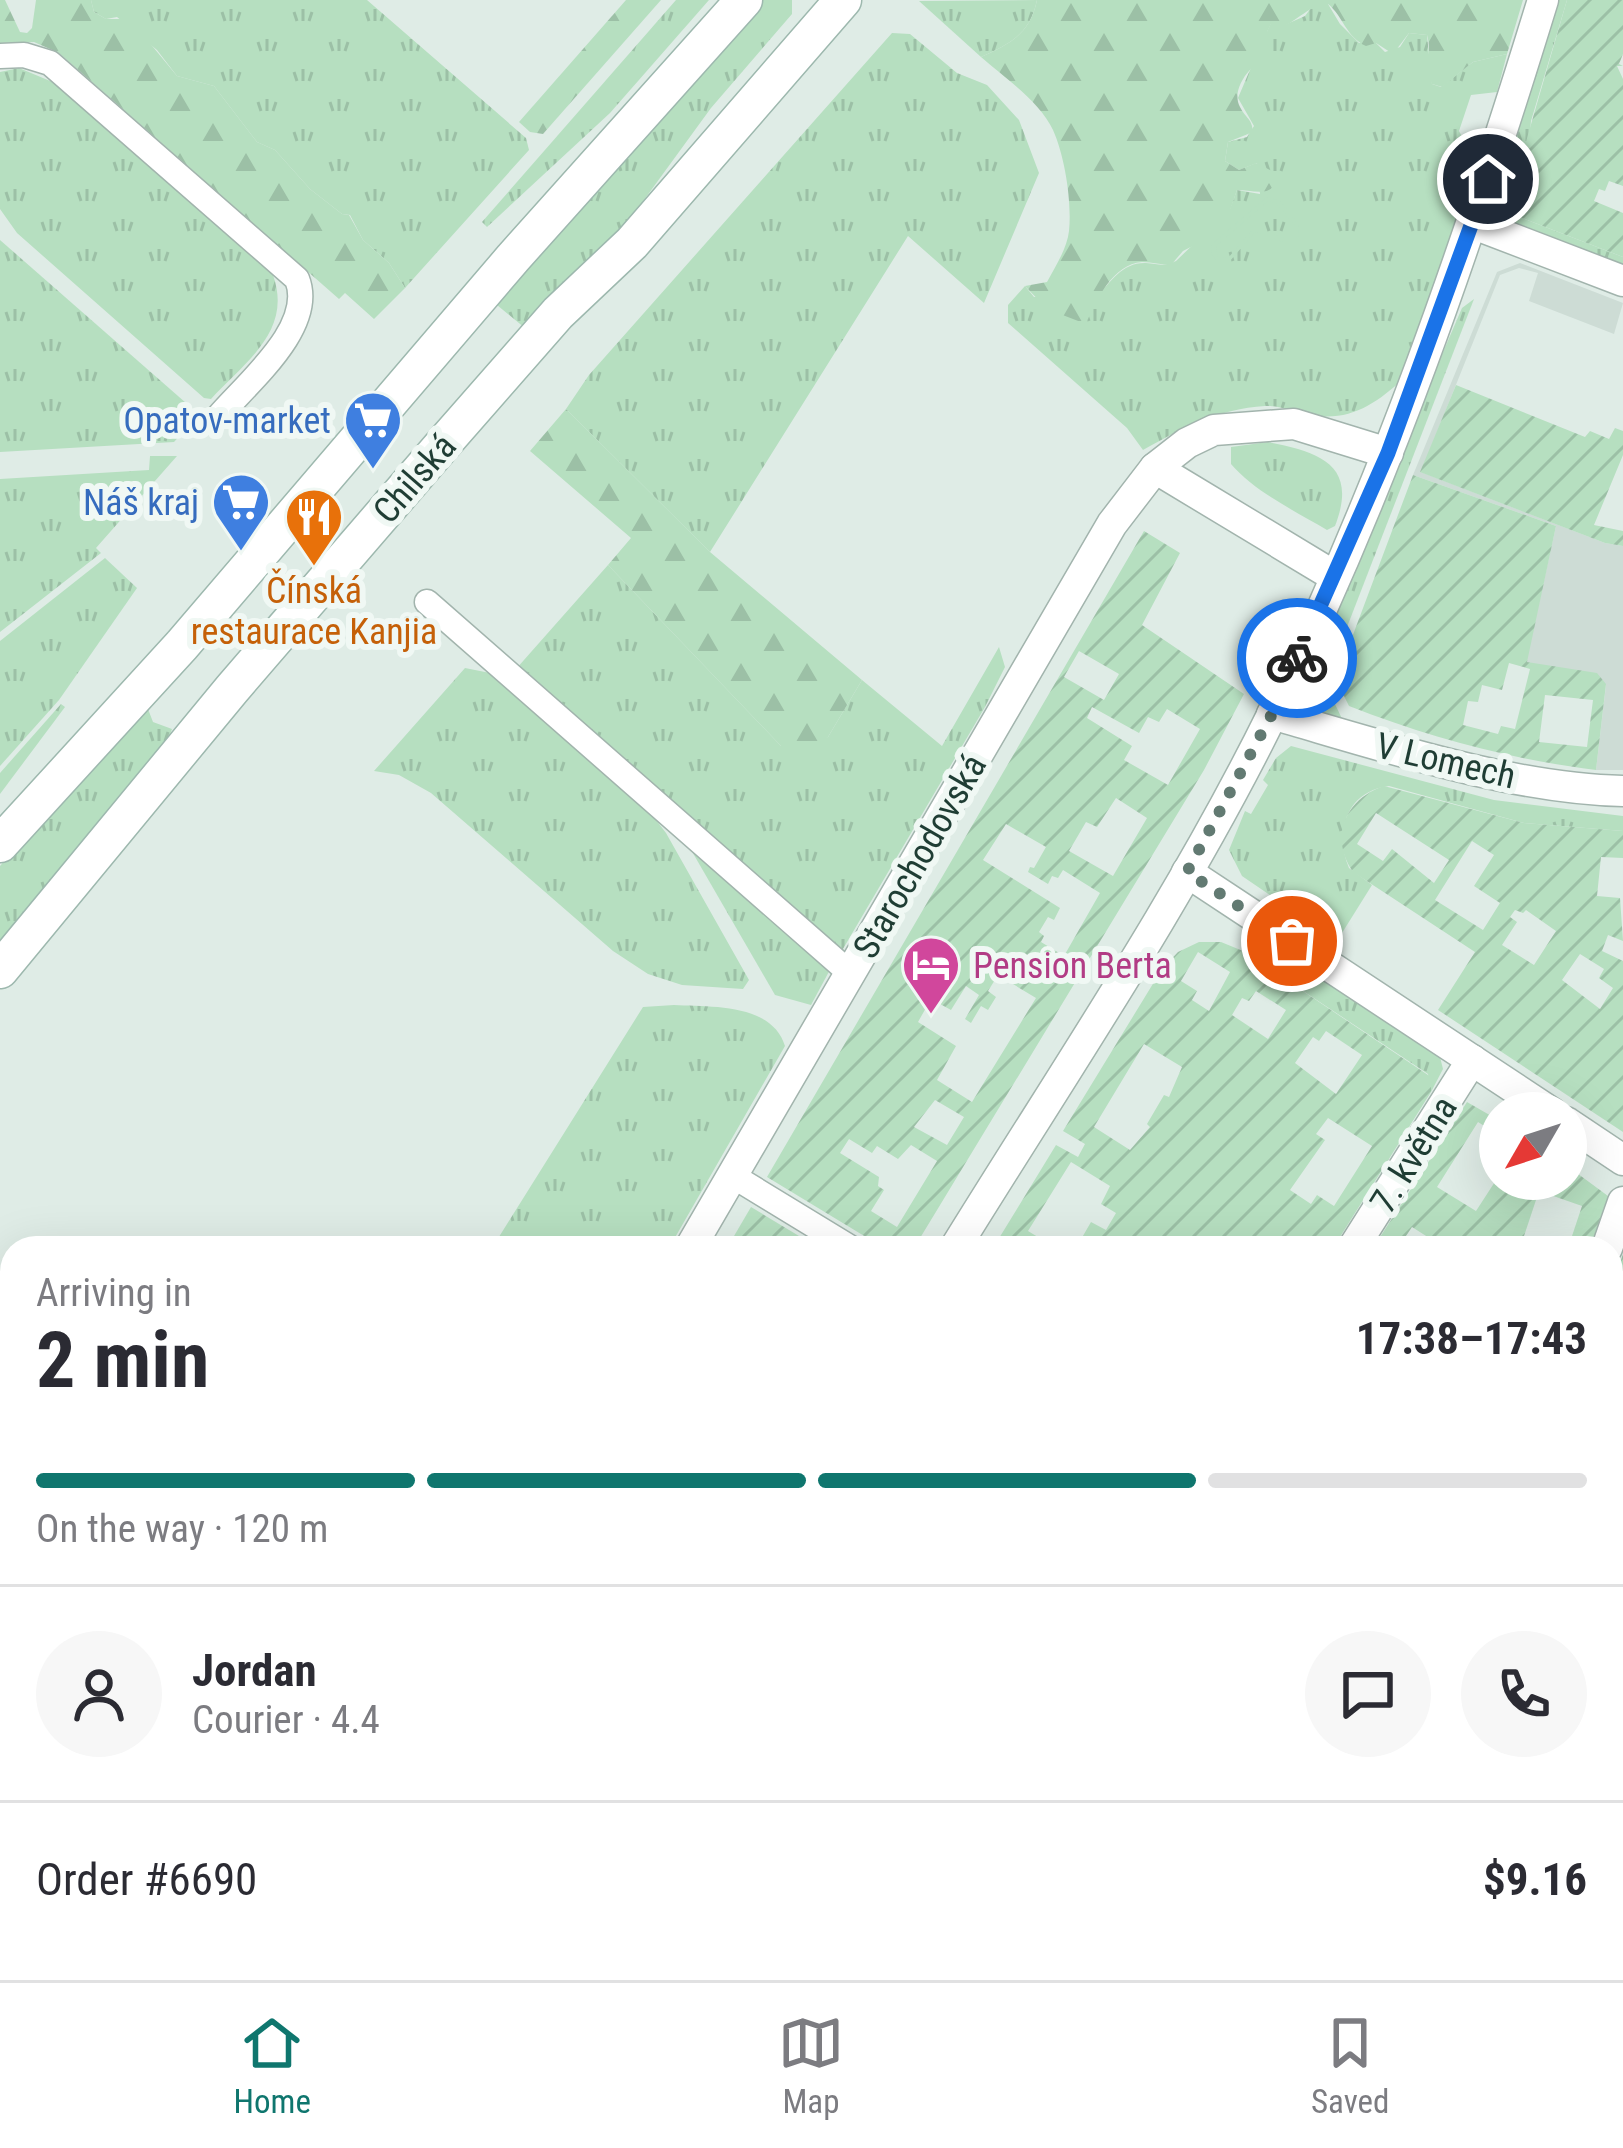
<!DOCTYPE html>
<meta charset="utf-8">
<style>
:root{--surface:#fff;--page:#f7f7f7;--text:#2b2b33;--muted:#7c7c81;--line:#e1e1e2;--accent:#0f766e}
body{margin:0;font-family:"Roboto Condensed",sans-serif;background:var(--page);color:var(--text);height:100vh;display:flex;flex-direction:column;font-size:45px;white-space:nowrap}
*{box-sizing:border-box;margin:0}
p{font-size:39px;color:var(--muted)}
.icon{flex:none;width:66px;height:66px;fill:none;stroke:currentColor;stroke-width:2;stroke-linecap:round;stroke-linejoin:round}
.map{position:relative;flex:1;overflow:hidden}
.sheet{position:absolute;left:0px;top:1236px;width:1623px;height:744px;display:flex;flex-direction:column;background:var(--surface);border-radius:36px 36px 0 0;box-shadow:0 12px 48px #0002}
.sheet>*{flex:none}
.needle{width:78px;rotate:231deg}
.fabs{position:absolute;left:1479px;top:1092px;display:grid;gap:24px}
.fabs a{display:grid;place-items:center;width:108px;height:108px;border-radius:50%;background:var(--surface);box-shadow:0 12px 48px #0002;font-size:60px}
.pin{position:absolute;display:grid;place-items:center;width:102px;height:102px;color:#fff;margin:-51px;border:6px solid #fff;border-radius:50%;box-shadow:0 3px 12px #0007}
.courier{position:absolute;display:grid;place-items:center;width:120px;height:120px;margin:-60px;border:9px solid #1a73e8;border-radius:50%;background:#fff;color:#222;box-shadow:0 3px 15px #0007}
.summary em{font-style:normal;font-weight:700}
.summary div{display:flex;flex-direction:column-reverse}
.summary{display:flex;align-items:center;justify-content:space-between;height:204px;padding:0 36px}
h1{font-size:78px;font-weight:700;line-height:90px}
.bar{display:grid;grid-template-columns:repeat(4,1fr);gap:18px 12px;align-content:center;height:144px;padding:0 36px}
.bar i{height:15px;border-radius:9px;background:var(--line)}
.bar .active{background:var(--accent)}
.bar p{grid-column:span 4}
.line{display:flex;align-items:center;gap:30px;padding:0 36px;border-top:3px solid var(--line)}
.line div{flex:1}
.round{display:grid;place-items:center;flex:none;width:126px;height:126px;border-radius:63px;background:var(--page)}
.menu{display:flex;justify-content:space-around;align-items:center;height:168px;border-top:3px solid var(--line);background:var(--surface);font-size:33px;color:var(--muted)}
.menu a{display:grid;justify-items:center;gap:6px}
.menu .active{color:var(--accent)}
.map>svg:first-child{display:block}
.built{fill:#cddcd5}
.grass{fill:url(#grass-tufts)}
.forest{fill:url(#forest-firs)}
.garden{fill:url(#garden-furrows);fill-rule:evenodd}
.pitch{fill:#b6dfc0;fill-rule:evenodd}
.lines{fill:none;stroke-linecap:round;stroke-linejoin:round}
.pedestrian-casing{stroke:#a2b4ad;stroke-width:27}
.minor-casing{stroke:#a2b4ad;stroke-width:33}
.secondary-casing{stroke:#9db8ae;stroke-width:39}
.pedestrian{stroke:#fff;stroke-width:24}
.minor{stroke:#fff;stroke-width:30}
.secondary{stroke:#fff;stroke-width:36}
.done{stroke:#627a72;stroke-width:12;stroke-dasharray:0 21.6}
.route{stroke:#1a73e8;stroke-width:15}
.labels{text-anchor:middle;stroke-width:12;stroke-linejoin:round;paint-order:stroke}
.shop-label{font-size:36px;fill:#366cbe;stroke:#f0f8f4;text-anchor:end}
.street-label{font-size:36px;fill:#1f3d34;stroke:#f0f8f4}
.food-label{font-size:36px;fill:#c56008;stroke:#f0f8f4}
.hotel-label{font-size:36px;fill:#b23c85;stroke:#f0f8f4;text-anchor:start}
</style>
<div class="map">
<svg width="1623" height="1980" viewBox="0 0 1623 1980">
<defs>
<pattern id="grass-tufts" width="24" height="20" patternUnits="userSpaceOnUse" patternTransform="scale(3)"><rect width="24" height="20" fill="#b6dfc0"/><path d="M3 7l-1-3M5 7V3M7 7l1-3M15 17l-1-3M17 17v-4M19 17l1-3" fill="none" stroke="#9cc0a6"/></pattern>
<pattern id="forest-firs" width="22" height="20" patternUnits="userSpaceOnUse" patternTransform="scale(3)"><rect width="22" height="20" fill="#b6dfc0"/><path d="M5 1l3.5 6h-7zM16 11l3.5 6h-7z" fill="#9cc0a6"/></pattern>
<pattern id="garden-furrows" width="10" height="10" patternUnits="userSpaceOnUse" patternTransform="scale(3)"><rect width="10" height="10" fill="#b6dfc0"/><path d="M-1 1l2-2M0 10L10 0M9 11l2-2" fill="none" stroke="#9cc0a6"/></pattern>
</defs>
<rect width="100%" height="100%" fill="#dfece6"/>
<path class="built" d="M1520 263 1623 303 1614 334 1529 301 1538 273 1519 268 1500 275 1421 472 1605 543 1623 546V770H1596L1606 685 1526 662 1556 526 1413 475 1497 272Z"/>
<g class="grass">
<path d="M91 0H367L526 138 529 150 405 288 389 263 363 240 350 215 342 214 310 189 275 150 257 142 214 86 177 76 157 50 117 17 106 19 94 12Z"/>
<path d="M676 0H709L610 113 487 227 482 222Z"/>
<path d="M756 0H792V14L711 108 625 226 531 333 497 305 499 293Z"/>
<path d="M1037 0C1030 34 1011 43 981 57L919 1Z"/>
<path d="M1552 0H1567L1531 121 1522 218 1623 257V265L1507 221 1493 208Z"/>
<path d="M1314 4H1328L1340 24 1359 43H1376L1385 52 1400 47 1409 33 1427 35 1432 84 1441 87 1473 62 1507 54 1497 92 1471 95 1459 131 1476 163 1403 379C1376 404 1349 422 1311 415 1295 413 1281 405 1265 406 1218 409 1184 427 1143 450L1127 428 1008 323V305L1025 286 1034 297H1097C1111 281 1123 262 1146 263 1159 264 1164 267 1176 261L1230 209 1237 190 1260 194 1257 163 1239 170 1225 161 1228 142 1247 137 1254 126 1238 98C1249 72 1259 49 1271 23L1280 27 1305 16Z"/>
<path d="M892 33 910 34 957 73 987 85 1019 120 1039 173 984 303 908 236 710 552 566 409 589 375Z"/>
<path d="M19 68 55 83 273 275C293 331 245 362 211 399L204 398 17 233 0 209V72Z"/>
<path d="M0 240 194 410 196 418 174 442 0 452Z"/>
<path d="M1474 299 1330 671 1317 645 1462 308Z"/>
<path d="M1268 442C1319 452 1359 464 1335 526L1327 530C1295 511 1255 492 1231 464V447Z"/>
<path d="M150 456H177L96 548 101 553 0 632V479L149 470Z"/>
<path d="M105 558 137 588 59 700 0 766V641Z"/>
<path d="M608 565 781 746 828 737 862 680 942 746 999 647 1005 667 985 707 840 954 516 669Z"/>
<path d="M1312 656 1345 725 1303 708 1295 699Z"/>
<path d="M465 668 495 674 636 794 666 833 749 980 743 989 682 985 648 974 613 951 431 793 399 775 374 771Z"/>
<path d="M148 696V709L153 722 172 729 161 758 0 947V866Z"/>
<path d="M61 704 65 707 0 794V773Z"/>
<path d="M1291 746 1494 800 1623 816V831L1524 823 1389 786C1346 791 1334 833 1349 868L1372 885 1337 941 1242 876 1229 850 1245 811 1251 814 1268 785 1263 780 1276 758Z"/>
<path d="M683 836 832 966 811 1005 775 995Z"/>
<path d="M1267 942 1439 1053 1443 1069 1431 1092 1428 1074 1255 959Z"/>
<path d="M674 1005C711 1007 772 1003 785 1046L669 1248H492L643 1007Z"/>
<path d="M310 1968H430L449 1980H325Z"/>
</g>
<g class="forest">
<path d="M0 0H5L20 32 27 33 32 28 36 0H91L94 12 106 19H130L177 76 214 86 257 142 275 150 310 189 342 214 349 215 363 240 389 263 405 288 374 319 345 293 339 299 59 53 34 42 0 43Z"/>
<path d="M626 0H661L543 134 530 132 519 122Z"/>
<path d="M1037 0H1523L1507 54 1473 62 1442 87 1432 84C1425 67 1432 51 1427 35L1409 33 1393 54 1376 43 1366 46C1346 37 1343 16 1328 4 1310 4 1298 21 1280 28L1271 24 1267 32 1273 42 1272 54C1256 59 1229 87 1240 107 1246 119 1252 118 1253 132L1228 142 1225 161 1239 170 1256 163 1274 172C1279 200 1253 190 1237 190L1225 225 1218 233 1183 251 1171 265C1162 265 1152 262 1142 262 1113 264 1096 300 1086 324L1047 309 1025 286 1047 282C1055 267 1067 249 1069 231 1072 202 1065 157 1053 130 1040 102 1004 77 981 57 1011 43 1030 34 1037 0Z"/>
<path d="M566 409 710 552 862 680 828 737 811 749 781 746 608 565 631 538 530 451Z"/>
</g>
<g class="garden">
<path d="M1567 0H1623V54L1619 64 1623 66H1617L1623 79V186L1609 181 1605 191 1599 189 1594 201 1623 213V257L1522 218 1510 197Z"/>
<path d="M1456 385 1585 437 1590 431 1609 439 1615 428 1623 431V455L1594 525 1623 531V546L1605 543 1420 472Z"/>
<path d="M1413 475 1556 526 1527 662 1597 673 1606 684 1596 770C1509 759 1431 738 1349 706L1336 680ZM1509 663 1530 669 1515 729 1501 726 1498 734 1463 725 1468 701 1478 702 1482 685 1502 690ZM1545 695 1593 700 1587 747 1539 742Z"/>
<path d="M1144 531 1180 553 1142 625 1244 694 1204 770 914 1248H884L767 1177ZM1079 651 1119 674 1104 700 1064 677ZM1092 707 1139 733 1148 717 1159 722 1167 709 1200 729 1168 785 1124 760 1132 746 1087 718ZM1116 798 1147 818 1113 876 1069 851 1086 822 1097 827ZM1006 824 1046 847 1034 868 1030 867 1028 872 1048 884 1052 876 1058 878 1063 870 1100 893 1064 956 1041 942 1044 936 1039 932 1048 917 1054 920 1060 908 983 860ZM998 975 1036 998 972 1102 937 1080 956 1046 918 1022 931 999 951 1010 966 986 979 995 965 1019 971 1023 981 1006 988 1010 996 997 988 991ZM935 1100 964 1117 947 1145 914 1127ZM849 1139 872 1153 877 1146 898 1159 911 1145 937 1161 897 1227 871 1211 884 1190 878 1186 879 1177 840 1153Z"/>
<path d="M1384 786 1524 823 1623 831V858L1601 857 1597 896 1620 898 1623 941 1608 935 1602 951 1623 961V1132L1438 1010 1475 952 1353 872C1329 837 1345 799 1384 786ZM1376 813 1449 860 1434 883 1392 849 1383 861 1357 844ZM1472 841 1494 855 1474 886 1500 903 1483 930 1435 900ZM1515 910 1523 913 1526 910 1556 931 1534 965 1502 945 1517 922 1510 917ZM1580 954 1604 969 1599 978 1613 988 1600 1009 1562 980Z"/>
<path d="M1199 942H1221L1243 951 1431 1077V1092L1333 1248H1279L1263 1237 1256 1248H1063L1070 1236 1080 1241 1091 1222 1106 1230 1116 1213 1101 1204 1110 1186 1071 1162 1028 1231 1056 1248H993L1056 1145 1078 1157 1085 1144 1063 1131 1162 969 1178 952ZM1198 952 1230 972 1209 1011 1192 1000 1197 991 1181 981ZM1256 991 1286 1010 1268 1039 1232 1015 1242 998 1249 1001ZM1326 1031 1362 1055 1336 1094 1295 1063 1313 1037 1319 1041ZM1144 1044 1182 1067 1169 1097 1164 1095 1147 1124 1150 1127 1130 1150 1094 1127ZM1328 1118 1372 1146 1334 1206 1317 1195 1311 1204 1290 1190 1325 1140 1316 1134Z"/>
<path d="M1467 1102 1500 1121V1136L1478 1122 1437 1187 1476 1211 1500 1174V1179H1566V1165L1608 1196 1590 1248H1568L1582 1206 1539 1191 1520 1248H1445L1412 1227 1398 1248H1373Z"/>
<path d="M751 1207 819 1248H727Z"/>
<path d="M1623 1254V1310L1617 1319 1623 1321 1618 1336 1623 1338V1370L1611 1366V1290Z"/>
<path d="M1611 1469 1623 1473V1606L1611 1601Z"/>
<path d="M1611 1747 1623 1752V1923L1611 1959Z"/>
<path d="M12 1877V1968H147L140 1980 133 1975 129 1980H16L0 1965V1891Z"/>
<path d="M1611 1967 1623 1971V1980H1532L1496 1968Z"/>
<path d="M659 1968H775L793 1980 802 1968H908L900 1980H654Z"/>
<path d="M948 1968H1098L1094 1980H940Z"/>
<path d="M1135 1968H1247L1283 1980H1216L1189 1971 1185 1980H1143L1133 1974Z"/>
</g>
<path class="pitch" d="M1267 197 1280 201 1299 225 1298 237 1286 243 1255 232 1230 261H1217L1211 254 1212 244ZM1268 201 1277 204 1295 226V235L1287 239 1254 228 1228 258 1218 257 1216 246Z"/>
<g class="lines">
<g class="pedestrian-casing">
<g id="pedestrian">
<path d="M0 56 24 55 50 63 297 279C316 327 248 382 218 417"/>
<path d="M427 602 851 974"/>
<path d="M733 1176 851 1248"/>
</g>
</g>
<g class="minor-casing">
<g id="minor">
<path d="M1474 224 1623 281"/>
<path d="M1155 468 1334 576"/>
<path d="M1272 714C1380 745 1512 789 1623 791"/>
<path d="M1187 872 1552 1113"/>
<path d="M1566 1122 1623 1160"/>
<path d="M690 1248 1112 524 1155 468 1187 443 1214 430 1294 424 1388 453"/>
<path d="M955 1248C1063 1073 1181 900 1272 715 1385 486 1468 244 1543 0"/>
<path d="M1353 1248 1472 1060"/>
<path d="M1607 1248 1623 1202"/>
<path d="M0 1719 12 1730"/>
<path d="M263 1968 275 1980"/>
<path d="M1290 1968 1325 1980"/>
<path d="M1446 1968 1481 1980"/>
<path d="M509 1980 516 1968"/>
<path d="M915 1980 923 1968"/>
<path d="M1360 1980 1364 1968"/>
</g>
</g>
<g class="secondary-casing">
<g id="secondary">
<path d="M0 844 182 645 513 258 744 0"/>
<path d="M0 970 232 689 444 443 558 313 632 243 843 0"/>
</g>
</g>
<use href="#pedestrian" class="pedestrian"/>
<use href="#minor" class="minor"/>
<use href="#secondary" class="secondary"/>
</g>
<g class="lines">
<path class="done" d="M1292 941 1187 872 1272 714 1297 658"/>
<path class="route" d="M1297 658 1388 453 1488 179"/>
</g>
<defs>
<g id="supermarket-pin" transform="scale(3)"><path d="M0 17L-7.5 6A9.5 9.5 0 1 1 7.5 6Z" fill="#3f7fe0" stroke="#f0f8f4"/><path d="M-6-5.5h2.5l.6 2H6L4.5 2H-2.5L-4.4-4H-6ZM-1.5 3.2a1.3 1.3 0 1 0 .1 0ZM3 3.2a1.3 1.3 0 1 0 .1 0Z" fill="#fff"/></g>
<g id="restaurant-pin" transform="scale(3)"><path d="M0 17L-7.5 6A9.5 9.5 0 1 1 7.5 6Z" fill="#e8710a" stroke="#f0f8f4"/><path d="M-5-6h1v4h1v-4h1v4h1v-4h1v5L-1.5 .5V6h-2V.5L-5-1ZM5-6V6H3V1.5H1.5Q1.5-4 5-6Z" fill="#fff"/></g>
<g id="hotel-pin" transform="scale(3)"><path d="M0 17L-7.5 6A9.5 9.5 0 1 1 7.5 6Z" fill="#d1479c" stroke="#f0f8f4"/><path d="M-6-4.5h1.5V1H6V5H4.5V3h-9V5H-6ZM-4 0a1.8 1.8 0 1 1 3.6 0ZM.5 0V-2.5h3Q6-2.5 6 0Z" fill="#fff"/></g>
</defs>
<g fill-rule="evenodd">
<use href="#supermarket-pin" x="373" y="420"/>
<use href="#supermarket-pin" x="241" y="502"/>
<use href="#restaurant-pin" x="314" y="517"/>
<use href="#hotel-pin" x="931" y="965"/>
</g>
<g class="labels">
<g class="shop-label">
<text x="331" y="433">Opatov-market</text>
<text x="199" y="515">Náš kraj</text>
</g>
<g class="street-label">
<text transform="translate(414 478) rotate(-49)" y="13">Chilská</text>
<text transform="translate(1446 760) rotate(13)" y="13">V Lomech</text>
<text transform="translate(919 856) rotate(-60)" y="13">Starochodovská</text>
<text transform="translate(1413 1154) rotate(-58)" y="13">7. května</text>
</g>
<g class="food-label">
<text x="314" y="603">Čínská<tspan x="314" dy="41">restaurace Kanjia</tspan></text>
</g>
<g class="hotel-label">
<text x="973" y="978">Pension Berta</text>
</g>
</g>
</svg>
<div class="fabs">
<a><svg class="needle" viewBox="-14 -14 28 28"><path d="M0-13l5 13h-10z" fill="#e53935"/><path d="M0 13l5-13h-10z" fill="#7c7c81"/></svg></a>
</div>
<div class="pin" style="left:1292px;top:941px;background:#ea580c"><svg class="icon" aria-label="bag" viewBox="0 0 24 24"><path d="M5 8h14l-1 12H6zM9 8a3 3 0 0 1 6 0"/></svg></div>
<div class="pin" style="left:1488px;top:179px;background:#1f2937"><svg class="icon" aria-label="home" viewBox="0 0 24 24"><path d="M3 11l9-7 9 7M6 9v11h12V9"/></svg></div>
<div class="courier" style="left:1297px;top:658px"><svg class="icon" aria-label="bike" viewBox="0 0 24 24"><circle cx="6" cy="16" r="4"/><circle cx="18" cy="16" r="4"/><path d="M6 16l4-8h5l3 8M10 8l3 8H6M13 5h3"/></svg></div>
<section class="sheet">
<div class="summary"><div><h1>2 min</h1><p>Arriving in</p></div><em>17:38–17:43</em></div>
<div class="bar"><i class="active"></i><i class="active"></i><i class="active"></i><i></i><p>On the way · 120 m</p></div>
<div class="line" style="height:216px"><a class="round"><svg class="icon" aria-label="person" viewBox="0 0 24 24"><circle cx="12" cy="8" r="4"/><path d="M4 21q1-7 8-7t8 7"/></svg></a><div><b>Jordan</b><p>Courier · 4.4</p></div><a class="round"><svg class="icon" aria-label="chat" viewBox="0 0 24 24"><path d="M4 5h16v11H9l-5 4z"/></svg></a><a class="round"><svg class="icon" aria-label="phone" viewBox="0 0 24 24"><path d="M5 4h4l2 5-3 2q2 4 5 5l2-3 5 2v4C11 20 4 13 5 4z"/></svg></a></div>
<div class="line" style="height:156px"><div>Order #6690</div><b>$9.16</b></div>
</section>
</div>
<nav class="menu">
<a class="active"><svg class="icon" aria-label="home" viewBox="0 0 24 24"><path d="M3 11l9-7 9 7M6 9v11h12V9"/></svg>Home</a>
<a><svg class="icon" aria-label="map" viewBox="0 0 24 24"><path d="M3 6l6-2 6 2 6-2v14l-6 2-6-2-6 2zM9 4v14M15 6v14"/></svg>Map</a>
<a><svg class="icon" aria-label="saved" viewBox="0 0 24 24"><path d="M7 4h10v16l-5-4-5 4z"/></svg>Saved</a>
</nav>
